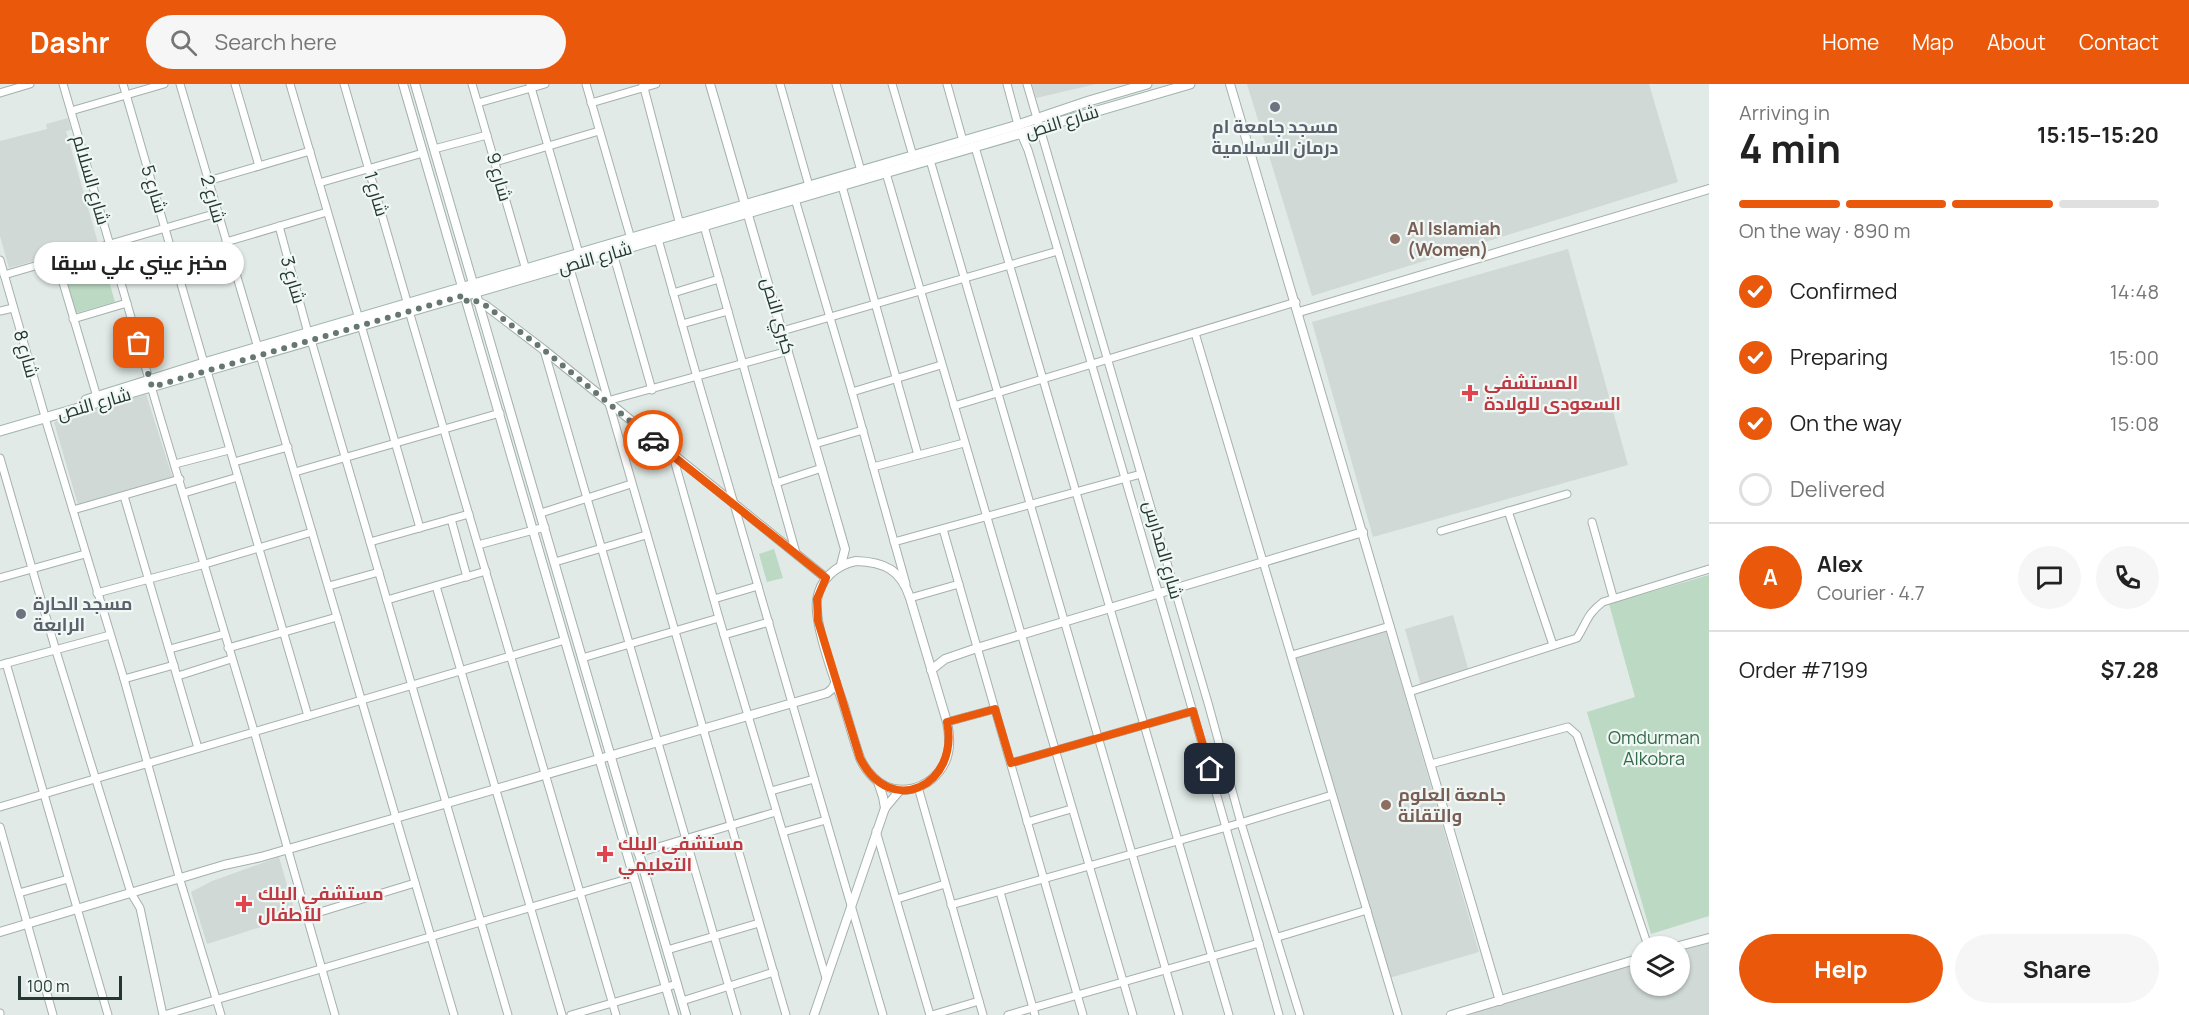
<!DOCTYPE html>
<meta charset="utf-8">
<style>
:root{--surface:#fff;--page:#f6f6f6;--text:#222;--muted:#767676;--line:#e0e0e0;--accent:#ea580c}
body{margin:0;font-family:Manrope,Cairo,sans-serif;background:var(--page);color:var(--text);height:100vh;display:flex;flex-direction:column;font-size:22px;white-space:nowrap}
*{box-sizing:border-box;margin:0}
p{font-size:20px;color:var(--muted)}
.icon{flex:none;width:33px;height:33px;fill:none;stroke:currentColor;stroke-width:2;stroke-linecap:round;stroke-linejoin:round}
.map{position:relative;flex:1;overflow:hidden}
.panel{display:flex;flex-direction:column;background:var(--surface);width:480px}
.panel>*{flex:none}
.buttons{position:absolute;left:1630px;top:852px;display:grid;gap:12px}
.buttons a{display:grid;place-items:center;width:60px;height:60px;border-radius:50%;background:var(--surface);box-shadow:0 2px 4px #0004;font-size:30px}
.scale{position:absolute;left:18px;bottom:15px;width:104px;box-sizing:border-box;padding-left:6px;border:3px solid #233833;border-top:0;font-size:16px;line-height:21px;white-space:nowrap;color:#233833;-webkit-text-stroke:4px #f1f7f4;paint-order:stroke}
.pin{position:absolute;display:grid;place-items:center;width:51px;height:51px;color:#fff;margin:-26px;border-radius:12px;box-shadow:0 3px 9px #0006}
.courier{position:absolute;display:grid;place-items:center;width:60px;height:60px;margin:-30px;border:4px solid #ea580c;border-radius:50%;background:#fff;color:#222;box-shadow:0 2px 8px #0007}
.bubble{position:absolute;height:42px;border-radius:21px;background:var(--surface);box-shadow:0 2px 4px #0004;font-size:20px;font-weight:700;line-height:42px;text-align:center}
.summary em{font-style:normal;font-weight:700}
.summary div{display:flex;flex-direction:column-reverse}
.summary{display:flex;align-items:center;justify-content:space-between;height:102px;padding:0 30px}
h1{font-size:39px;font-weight:700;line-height:45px}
.bar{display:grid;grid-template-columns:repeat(4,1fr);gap:9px 6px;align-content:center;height:72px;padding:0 30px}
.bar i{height:8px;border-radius:4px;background:var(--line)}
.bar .current{background:var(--accent)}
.bar p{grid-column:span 4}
.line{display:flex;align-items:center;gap:15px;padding:0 30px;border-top:2px solid var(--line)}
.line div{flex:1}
.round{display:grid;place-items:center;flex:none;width:63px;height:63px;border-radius:32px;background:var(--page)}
ol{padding:0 30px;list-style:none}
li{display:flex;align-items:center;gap:18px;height:66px}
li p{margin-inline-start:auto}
li .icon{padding:6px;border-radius:50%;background:var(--accent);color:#fff;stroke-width:4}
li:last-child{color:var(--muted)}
li i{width:33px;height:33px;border:3px solid var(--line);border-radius:50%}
.action{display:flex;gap:12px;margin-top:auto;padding:12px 30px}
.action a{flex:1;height:69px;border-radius:36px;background:var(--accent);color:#fff;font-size:24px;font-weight:700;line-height:69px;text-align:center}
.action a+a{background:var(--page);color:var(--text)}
header{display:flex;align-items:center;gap:36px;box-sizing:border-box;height:84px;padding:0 30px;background:var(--accent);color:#fff}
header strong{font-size:28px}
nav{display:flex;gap:33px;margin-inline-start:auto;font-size:21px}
.search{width:420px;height:54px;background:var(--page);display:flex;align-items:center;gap:15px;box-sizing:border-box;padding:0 21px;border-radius:33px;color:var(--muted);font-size:22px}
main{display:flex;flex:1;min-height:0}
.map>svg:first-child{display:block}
.built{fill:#d0d9d5}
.green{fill:#bcd9c4}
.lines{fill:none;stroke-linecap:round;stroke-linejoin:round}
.minor-casing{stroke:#a4b1ad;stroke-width:9}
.tertiary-casing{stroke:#a4b1ad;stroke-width:10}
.secondary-casing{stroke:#a1b4ae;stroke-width:11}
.minor{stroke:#fff;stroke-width:7}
.tertiary{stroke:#fff;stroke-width:8}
.secondary{stroke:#fff;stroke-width:9}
.done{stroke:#667672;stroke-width:6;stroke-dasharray:0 10.8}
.route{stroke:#ea580c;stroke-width:8}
.worship-dot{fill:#6b7280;stroke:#f1f7f4;stroke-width:2}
.education-dot{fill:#8d6e63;stroke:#f1f7f4;stroke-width:2}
.health-dot{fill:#e0444e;stroke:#f1f7f4;stroke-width:2}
.labels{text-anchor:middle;stroke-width:4.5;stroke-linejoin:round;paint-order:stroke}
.street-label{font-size:18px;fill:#233833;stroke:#f1f7f4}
.worship-label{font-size:18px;font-weight:bold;fill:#5b616d;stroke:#f1f7f4}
.education-label{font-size:18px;font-weight:bold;fill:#785e54;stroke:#f1f7f4;text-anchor:start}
.health-label{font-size:18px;font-weight:bold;fill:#be3a42;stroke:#f1f7f4;text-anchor:start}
.park-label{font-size:18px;fill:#326b49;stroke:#f1f7f4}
</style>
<header>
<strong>Dashr</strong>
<div class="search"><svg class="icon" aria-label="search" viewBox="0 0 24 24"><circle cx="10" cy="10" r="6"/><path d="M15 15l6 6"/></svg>Search here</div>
<nav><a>Home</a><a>Map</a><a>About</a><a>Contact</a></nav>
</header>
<main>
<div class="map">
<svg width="1709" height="931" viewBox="0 0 1709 931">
<rect width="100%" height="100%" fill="#e1eae6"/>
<g class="built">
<path d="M1032 0H1096L1036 14Z"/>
<path d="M1247 0H1649L1678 98 1312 212Z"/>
<path d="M68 34 71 46 66 47 98 159 9 184 0 152V57L47 45 46 40Z"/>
<path d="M1568 165 1628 381 1373 453 1312 238Z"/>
<path d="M146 310 173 395 78 421 54 338Z"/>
<path d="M1453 531 1469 588 1421 602 1405 545Z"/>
<path d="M1386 547 1479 868 1386 895 1293 574Z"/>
<path d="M279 773 296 832 207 860 191 808 212 797Z"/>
<path d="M1709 850V931H1449L1641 871V902H1680V862H1669Z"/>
</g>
<g class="green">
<path d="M101 169 115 218 76 229 62 180Z"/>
<path d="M774 465 783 494 767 498 759 470Z"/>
<path d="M1709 491V832L1651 850 1587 628 1635 613 1609 520Z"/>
</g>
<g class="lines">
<g class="minor-casing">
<g id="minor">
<path d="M63 0 160 333 254 647 335 931"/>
<path d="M123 0 204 279"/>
<path d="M180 0 258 264"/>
<path d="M235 0 259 82"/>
<path d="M290 0 359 235"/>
<path d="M344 0 408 221"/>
<path d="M472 0 526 186"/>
<path d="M530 0 580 173"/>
<path d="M586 0 631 155"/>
<path d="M643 0 680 141"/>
<path d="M780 0 809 102"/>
<path d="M836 0 861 87"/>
<path d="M892 0 913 72"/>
<path d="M947 0 963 57"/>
<path d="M1007 0 1018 41"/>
<path d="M1027 0 1208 619 1241 739 1300 931"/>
<path d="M0 9 30 0"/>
<path d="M478 19 545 0"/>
<path d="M591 19 656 0"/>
<path d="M71 27 164 0"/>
<path d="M1021 50 1028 66C1114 354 1198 642 1279 931"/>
<path d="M975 63 1229 931"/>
<path d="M434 65 487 51"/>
<path d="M930 76 1179 931"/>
<path d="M495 78 599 47"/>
<path d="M886 89 1133 931"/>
<path d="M208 97 310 67"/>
<path d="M319 99 423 69"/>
<path d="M842 102 918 371"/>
<path d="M795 115 852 308 906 500"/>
<path d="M279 142 308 249"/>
<path d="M704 142 796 469"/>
<path d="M658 155 697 293 883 931"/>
<path d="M226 158 327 128"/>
<path d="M613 169 652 306"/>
<path d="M56 175 97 313"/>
<path d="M0 176 44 329"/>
<path d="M569 181 786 931"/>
<path d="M4 191 217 129"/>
<path d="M673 209 719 195"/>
<path d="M0 227 13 224"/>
<path d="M409 227 616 931"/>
<path d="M73 235 127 219"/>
<path d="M682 240 728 227"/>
<path d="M361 241 420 444"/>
<path d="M782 247 1058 167"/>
<path d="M1195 249 1398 931"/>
<path d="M311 256 508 931"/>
<path d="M544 266 737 931"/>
<path d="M260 271 454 931"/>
<path d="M207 287 308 632"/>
<path d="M852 308 941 281"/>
<path d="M607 317 788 267"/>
<path d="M954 322 1296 218"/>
<path d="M45 334 124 595 180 796 221 931"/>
<path d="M815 360 863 346"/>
<path d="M673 372 719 534 826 894"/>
<path d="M0 374 56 567 131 809 140 824 163 931"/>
<path d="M234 378 288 363"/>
<path d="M175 380 229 366"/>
<path d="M873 383 964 359"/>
<path d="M295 388 500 329"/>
<path d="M776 399 822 384"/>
<path d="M184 409 238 393"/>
<path d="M124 412 198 664"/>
<path d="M73 426 180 395"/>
<path d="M1508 427 1553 561"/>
<path d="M541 429 631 400"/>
<path d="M451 435 467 493"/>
<path d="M1592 438 1613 513"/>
<path d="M943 445 1083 931"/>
<path d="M1441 447 1567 410"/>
<path d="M370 458 469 430"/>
<path d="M894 458 1141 390"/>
<path d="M478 461 545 443"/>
<path d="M555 478 646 451"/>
<path d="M0 494 85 470"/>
<path d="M329 502 379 488"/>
<path d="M436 502 562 931"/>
<path d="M97 509 205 480 312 448"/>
<path d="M910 514 959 500"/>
<path d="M714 515 758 502"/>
<path d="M387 516 486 487"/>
<path d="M724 551 769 538"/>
<path d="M228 564 337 533"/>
<path d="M170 565 224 550"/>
<path d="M1292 571 1390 542"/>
<path d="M582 574 719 534"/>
<path d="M6 579 108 931"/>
<path d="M0 581 110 551"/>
<path d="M178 592 231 575"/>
<path d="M124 595 174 581"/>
<path d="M1409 608 1577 554C1587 538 1587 530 1603 518L1709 485"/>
<path d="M947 638 995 625"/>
<path d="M1011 679 1193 627"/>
<path d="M1431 680 1568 643 1577 651 1648 862"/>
<path d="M918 703 983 931"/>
<path d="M771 707 814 695"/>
<path d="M0 723 565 556"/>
<path d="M1027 738 1071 725"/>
<path d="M0 743 53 931"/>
<path d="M876 747 930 931"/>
<path d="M783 748 826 736"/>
<path d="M638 769 776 728"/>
<path d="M1000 808 1035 931"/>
<path d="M19 809 68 795"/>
<path d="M897 815 945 800"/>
<path d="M951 821 1227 743 1332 711"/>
<path d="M307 832 415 799"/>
<path d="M1278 853 1367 826"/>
<path d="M667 866 759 839"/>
<path d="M682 917 774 888"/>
<path d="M0 929V931"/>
<path d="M164 931 634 793"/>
<path d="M571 931 677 900"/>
<path d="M932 931 979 917"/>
<path d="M1008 931 1259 859"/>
</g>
</g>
<g class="tertiary-casing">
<g id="tertiary">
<path d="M403 0 674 931"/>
<path d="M415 0 686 931"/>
<path d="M710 0 845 465 841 481"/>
<path d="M1230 0 1500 917"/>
<path d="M476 217 485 221 544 266 826 494"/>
<path d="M1299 228 1709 105"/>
<path d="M856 477C885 478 901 486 910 514L947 638C950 652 951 665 945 678 932 706 895 716 873 693 868 688 863 681 860 674 854 657 849 639 844 622 835 597 814 541 817 516 820 495 836 481 856 477Z"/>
<path d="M931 586 945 575 977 564 1363 448"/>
<path d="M878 698 883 713 885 724"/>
<path d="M0 848 224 781 261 773 827 609 832 605 836 598"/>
<path d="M1679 862 1709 854"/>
<path d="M814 931 885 724 900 706"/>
<path d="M1451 931 1641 874"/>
</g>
</g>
<g class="secondary-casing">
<g id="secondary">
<path d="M86 316 204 279 1018 41 1089 17 1147 0"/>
<path d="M0 347 1190 0"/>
</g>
</g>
<use href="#minor" class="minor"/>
<use href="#tertiary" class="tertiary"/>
<use href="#secondary" class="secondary"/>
</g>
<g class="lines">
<path class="done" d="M139 259 152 303 465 211 467 218 476 217 485 221 544 266 653 356"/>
<path class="route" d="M653 356 826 494 817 515 818 537 860 674C890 735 960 702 947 638L995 625 1011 679 1193 627 1210 685"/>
</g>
<g class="worship-dot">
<circle cx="1275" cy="23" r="6"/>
<circle cx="21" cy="530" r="6"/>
</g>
<g class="education-dot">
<circle cx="1395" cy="155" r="6"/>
<circle cx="1386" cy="721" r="6"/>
</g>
<g class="health-dot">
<path d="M1467 300h6v6h6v6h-6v6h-6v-6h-6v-6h6z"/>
<path d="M602 761h6v6h6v6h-6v6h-6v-6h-6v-6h6z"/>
<path d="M241 811h6v6h6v6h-6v6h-6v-6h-6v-6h6z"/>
</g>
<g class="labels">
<g class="street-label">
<text transform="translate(1062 38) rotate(-17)" y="6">شارع النص</text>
<text transform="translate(499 93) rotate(74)" y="6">شارع 9</text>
<text transform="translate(91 96) rotate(74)" y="6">شارع السلالم</text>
<text transform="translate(154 105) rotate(73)" y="6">شارع 5</text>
<text transform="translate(376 110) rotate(74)" y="6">شارع 1</text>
<text transform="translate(213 115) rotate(74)" y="6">شارع 2</text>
<text transform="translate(595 174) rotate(-16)" y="6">شارع النص</text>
<text transform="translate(293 196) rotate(74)" y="6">شارع 3</text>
<text transform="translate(778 232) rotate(74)" y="6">كبري النص</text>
<text transform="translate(26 270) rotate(74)" y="6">شارع 8</text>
<text transform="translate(94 320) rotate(-16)" y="6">شارع النص</text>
<text transform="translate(1163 466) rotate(74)" y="6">شارع المدارس</text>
</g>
<g class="worship-label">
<text x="1275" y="49">مسجد جامعة ام<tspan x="1275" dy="21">درمان الاسلامية</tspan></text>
<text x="33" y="526" text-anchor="start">مسجد الحارة<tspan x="33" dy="21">الرابعة</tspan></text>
</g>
<g class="education-label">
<text x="1407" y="151">Al Islamiah<tspan x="1407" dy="21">(Women)</tspan></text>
<text x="1398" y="717">جامعة العلوم<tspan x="1398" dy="21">والتقانة</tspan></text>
</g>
<g class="health-label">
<text x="1484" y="305">المستشفى<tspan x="1484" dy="21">السعودى للولادة</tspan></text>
<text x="618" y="766">مستشفى البلك<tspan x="618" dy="21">التعليمي</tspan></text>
<text x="258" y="816">مستشفى البلك<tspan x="258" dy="21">للأطفال</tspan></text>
</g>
<g class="park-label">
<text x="1654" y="660">Omdurman<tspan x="1654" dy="21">Alkobra</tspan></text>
</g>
</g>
</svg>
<div class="buttons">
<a><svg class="icon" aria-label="layers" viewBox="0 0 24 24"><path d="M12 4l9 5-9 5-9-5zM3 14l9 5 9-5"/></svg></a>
</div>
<div class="scale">100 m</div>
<div class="pin" style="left:139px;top:259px;background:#ea580c"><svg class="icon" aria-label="bag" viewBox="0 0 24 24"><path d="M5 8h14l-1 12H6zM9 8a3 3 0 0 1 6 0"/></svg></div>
<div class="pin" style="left:1210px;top:685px;background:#1f2937"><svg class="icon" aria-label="home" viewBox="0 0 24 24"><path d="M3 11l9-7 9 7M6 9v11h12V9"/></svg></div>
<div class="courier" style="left:653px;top:356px"><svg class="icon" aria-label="car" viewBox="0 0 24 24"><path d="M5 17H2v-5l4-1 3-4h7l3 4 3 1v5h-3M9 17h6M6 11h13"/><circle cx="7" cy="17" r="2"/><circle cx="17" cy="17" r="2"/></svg></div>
<div class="bubble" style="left:34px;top:158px;width:210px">مخبز عيني علي سيقا</div>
</div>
<section class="panel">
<div class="summary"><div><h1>4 min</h1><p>Arriving in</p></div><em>15:15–15:20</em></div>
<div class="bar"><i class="current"></i><i class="current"></i><i class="current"></i><i></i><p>On the way · 890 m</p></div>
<ol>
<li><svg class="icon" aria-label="check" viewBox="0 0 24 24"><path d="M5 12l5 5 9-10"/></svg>Confirmed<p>14:48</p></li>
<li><svg class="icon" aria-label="check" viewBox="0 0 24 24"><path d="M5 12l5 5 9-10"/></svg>Preparing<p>15:00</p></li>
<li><svg class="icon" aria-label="check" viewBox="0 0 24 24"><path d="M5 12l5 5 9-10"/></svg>On the way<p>15:08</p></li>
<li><i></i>Delivered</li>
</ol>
<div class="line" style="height:108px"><b class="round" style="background:var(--accent);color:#fff">A</b><div><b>Alex</b><p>Courier · 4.7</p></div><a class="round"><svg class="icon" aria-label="chat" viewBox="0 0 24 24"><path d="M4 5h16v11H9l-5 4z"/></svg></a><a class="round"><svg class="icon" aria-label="phone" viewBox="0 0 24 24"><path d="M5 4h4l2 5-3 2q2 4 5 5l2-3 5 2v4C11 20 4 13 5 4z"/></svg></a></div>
<div class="line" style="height:78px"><div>Order #7199</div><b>$7.28</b></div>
<div class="action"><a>Help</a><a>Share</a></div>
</section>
</main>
